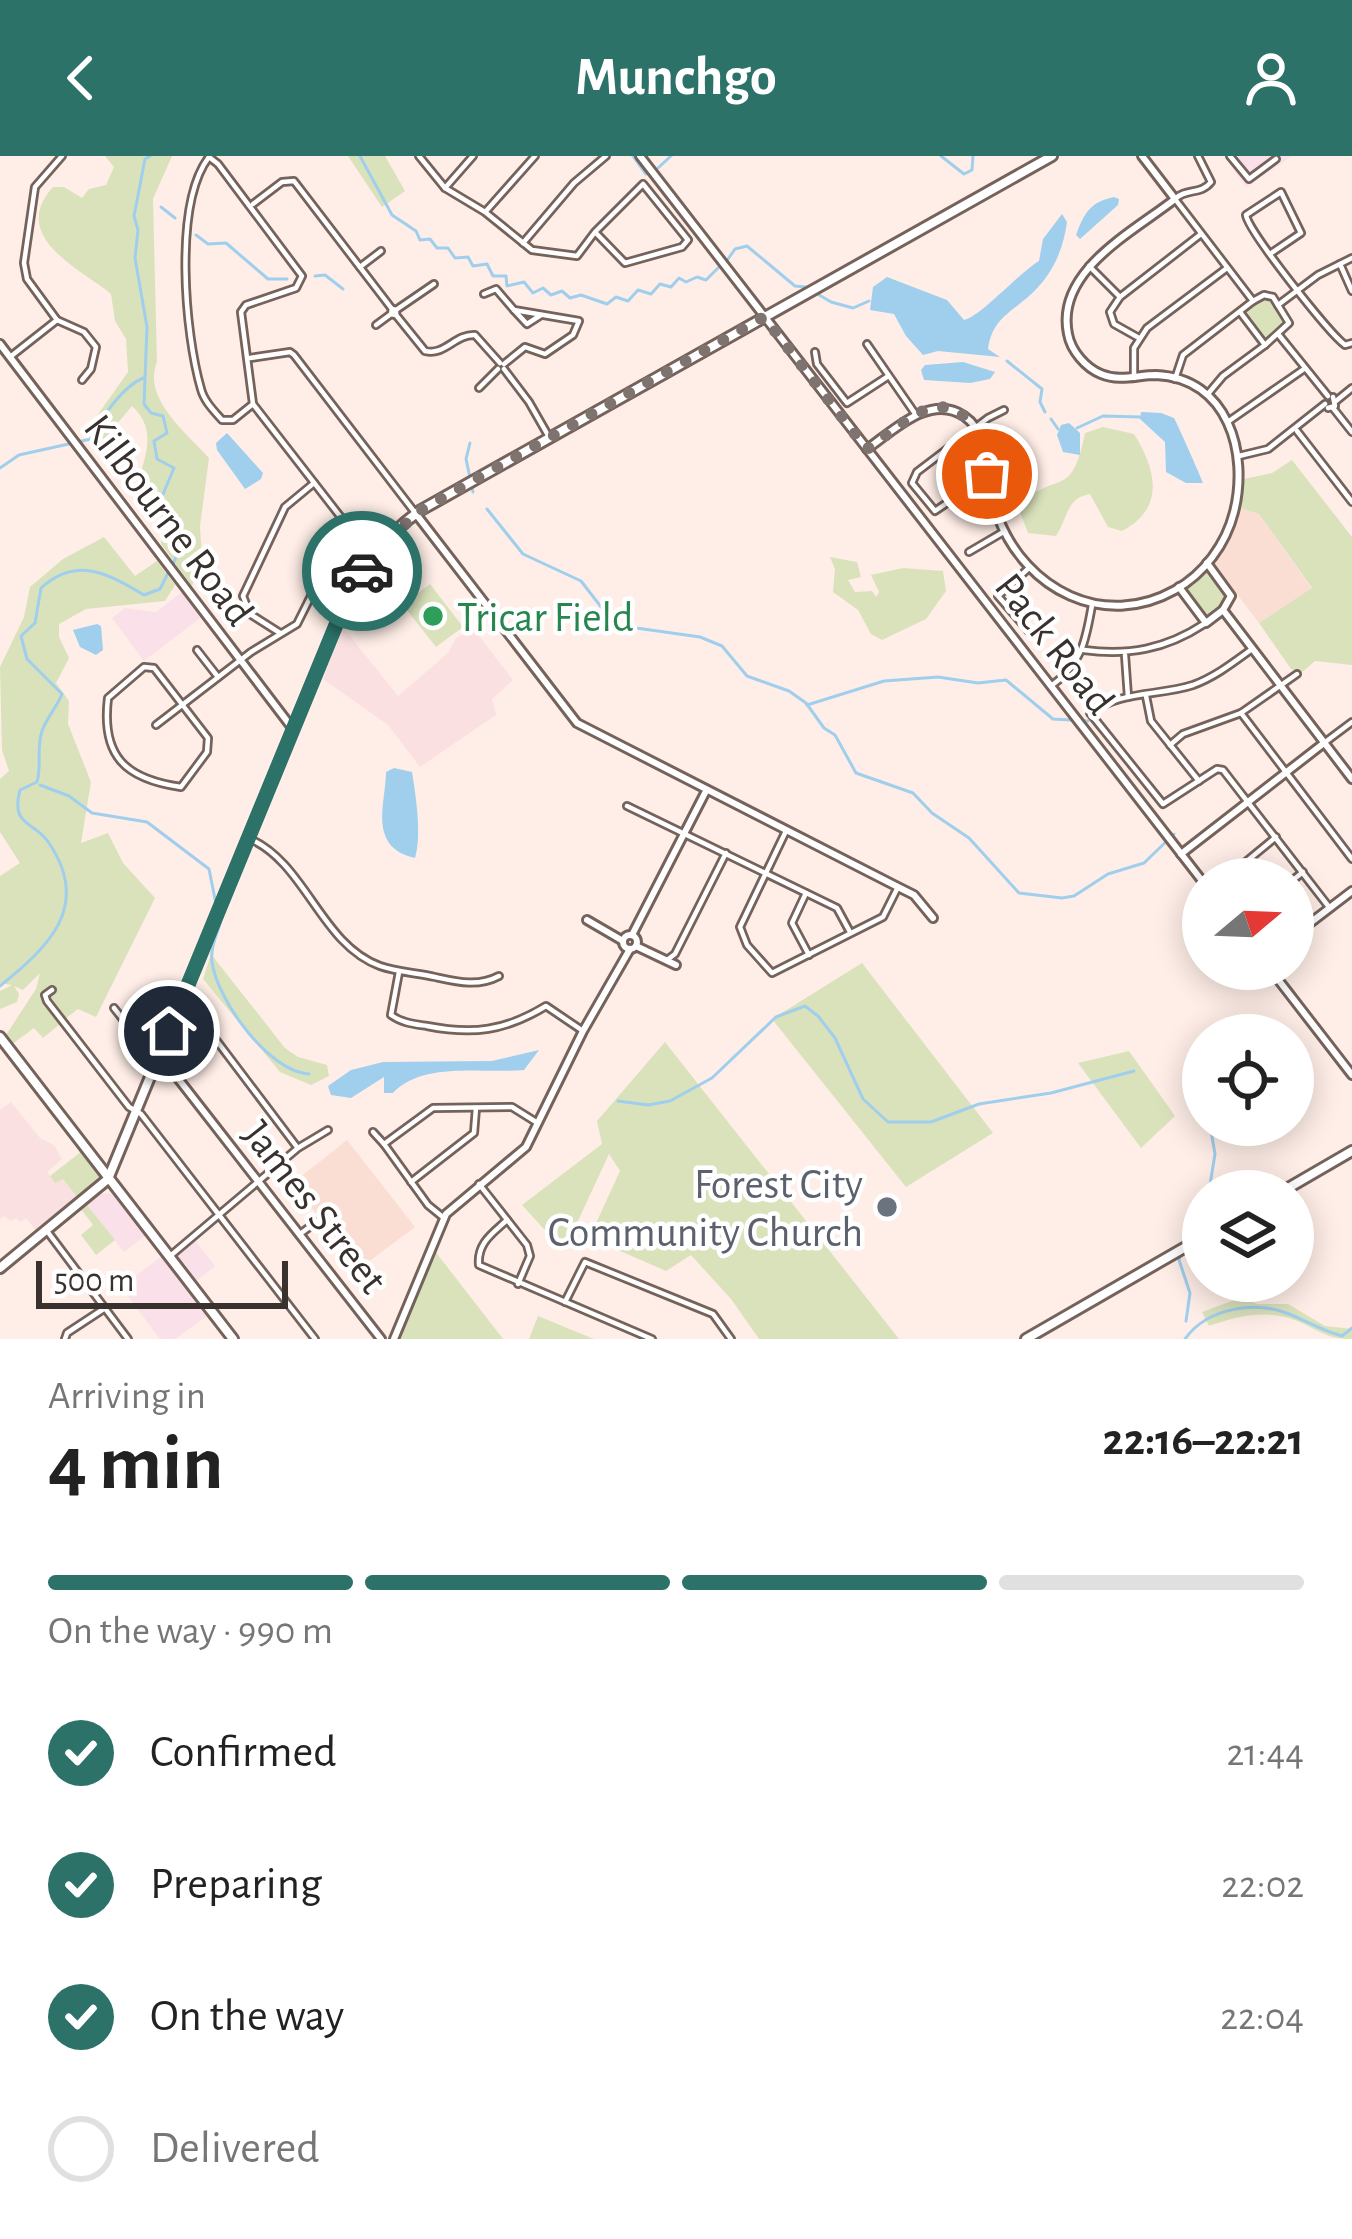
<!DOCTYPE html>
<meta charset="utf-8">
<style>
:root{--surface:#fff;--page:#f6f6f6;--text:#222;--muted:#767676;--line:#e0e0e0;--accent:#2c7269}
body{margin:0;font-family:"Alegreya Sans",sans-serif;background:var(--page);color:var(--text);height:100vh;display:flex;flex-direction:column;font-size:45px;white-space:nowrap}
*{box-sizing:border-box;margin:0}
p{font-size:39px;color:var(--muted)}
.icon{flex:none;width:66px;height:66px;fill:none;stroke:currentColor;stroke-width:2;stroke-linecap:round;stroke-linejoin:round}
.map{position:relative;height:1183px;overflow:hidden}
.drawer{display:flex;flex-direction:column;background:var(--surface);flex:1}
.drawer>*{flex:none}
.needle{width:78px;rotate:71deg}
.controls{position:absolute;left:1182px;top:702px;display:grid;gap:24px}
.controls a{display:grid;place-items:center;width:132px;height:132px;border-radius:50%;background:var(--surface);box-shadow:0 6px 30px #0003;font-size:60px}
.scale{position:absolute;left:36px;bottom:30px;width:252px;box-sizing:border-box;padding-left:12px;border:6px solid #39312e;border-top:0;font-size:33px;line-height:42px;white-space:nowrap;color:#39312e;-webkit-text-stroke:9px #fff;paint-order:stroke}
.pin{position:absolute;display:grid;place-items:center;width:102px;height:102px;color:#fff;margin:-51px;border:6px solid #fff;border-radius:50%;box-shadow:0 3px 12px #0007}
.courier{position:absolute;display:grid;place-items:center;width:120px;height:120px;margin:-60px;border:9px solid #2c7269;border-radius:50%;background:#fff;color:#222;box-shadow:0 3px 15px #0007}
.overview em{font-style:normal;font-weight:600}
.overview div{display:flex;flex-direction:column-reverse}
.overview{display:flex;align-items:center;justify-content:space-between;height:204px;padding:0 48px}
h1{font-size:78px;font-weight:600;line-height:90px}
.bar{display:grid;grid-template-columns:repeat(4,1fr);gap:18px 12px;align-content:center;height:144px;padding:0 48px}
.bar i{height:15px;border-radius:9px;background:var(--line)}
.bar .selected{background:var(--accent)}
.bar p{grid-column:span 4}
ol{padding:0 48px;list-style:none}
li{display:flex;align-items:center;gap:36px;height:132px}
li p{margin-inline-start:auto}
li .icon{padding:12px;border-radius:50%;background:var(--accent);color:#fff;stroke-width:4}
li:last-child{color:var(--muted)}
li i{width:66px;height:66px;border:6px solid var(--line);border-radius:50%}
header{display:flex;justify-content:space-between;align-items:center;height:156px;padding:0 48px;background:var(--accent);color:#fff;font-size:54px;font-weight:600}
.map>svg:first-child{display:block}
.commercial{fill:#fae0e9}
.industrial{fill:#fbe0e2}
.built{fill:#fbded3}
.green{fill:#dae2bc}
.water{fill:#a0ceed}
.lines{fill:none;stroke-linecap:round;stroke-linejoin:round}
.stream{stroke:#a0ceed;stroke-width:3}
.minor-casing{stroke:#74625b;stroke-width:10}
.tertiary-casing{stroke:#74625b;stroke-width:12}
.secondary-casing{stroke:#74625b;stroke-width:14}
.minor{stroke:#fff;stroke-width:4.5}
.tertiary{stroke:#fff;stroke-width:6}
.secondary{stroke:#fff;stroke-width:8}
.done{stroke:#7e736f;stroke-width:12;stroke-dasharray:0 21.6}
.route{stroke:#2c7269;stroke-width:15}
.leisure-dot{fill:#2e9e5b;stroke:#fff;stroke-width:4.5}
.worship-dot{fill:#6b7280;stroke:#fff;stroke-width:4.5}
.labels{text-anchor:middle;stroke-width:9;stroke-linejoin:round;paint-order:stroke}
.street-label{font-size:42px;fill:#39312e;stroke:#fff}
.leisure-label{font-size:42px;fill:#27864d;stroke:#fff;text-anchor:start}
.worship-label{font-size:42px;fill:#5b616d;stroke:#fff;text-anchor:end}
</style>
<header><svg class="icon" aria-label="back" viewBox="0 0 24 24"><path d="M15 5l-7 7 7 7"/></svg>Munchgo<svg class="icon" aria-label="person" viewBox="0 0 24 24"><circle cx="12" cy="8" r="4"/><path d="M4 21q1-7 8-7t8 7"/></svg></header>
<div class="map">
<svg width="1352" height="1183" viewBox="0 0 1352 1183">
<rect width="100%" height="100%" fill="#ffeee7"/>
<g class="commercial">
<path d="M1224 0H1292L1246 31Z"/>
<path d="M182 436 200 462 144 505 112 462 125 452 156 456Z"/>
<path d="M111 1037 146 1079 124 1096 87 1049 102 1038Z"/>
<path d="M195 1084 215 1110 195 1126 175 1099Z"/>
<path d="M162 1100 207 1160 175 1183H160L121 1131Z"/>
</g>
<g class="industrial">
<path d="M343 471 398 540 448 497 456 482 473 472 513 524 492 543 496 559 420 611 388 569 323 523Z"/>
<path d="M11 946 40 982 54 989 62 1003 47 1016 55 1027 63 1022 78 1042 37 1076 26 1062 20 1066 16 1062 10 1065 5 1060 0 1063V954Z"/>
</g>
<g class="built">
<path d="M1241 352 1259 358 1312 433 1259 467 1213 407 1233 376Z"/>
<path d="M347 984 415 1071 363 1110 355 1101 351 1103 293 1027Z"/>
</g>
<g class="green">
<path d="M105 0H172L153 43 157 206C142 243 187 277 209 302L200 370 202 403 192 430 161 388 162 352 157 346 146 348 137 333C141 306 161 277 132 250L105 282 95 287 88 280 94 264 128 216 126 183 115 165 111 138C81 113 8 81 53 31H64L82 42 89 33 106 29 114 11Z"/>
<path d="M348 0H385L405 35 382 51Z"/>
<path d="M1269 139 1288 167 1265 189 1240 156Z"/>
<path d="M1103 271 1134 278C1156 313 1166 352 1122 375L1108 371 1090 338C1066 342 1068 362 1056 380L1028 377 1018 351C1057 311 1071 347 1085 277Z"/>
<path d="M1292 304 1352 381V509L1315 505 1301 517 1291 513 1259 467 1312 432 1259 358 1241 352 1244 323 1272 317Z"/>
<path d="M104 381 135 420 157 405 175 429 165 445 86 453 59 468V481L69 502 56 527 69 545 68 568 91 626 81 687 108 677 123 707 155 742 96 861 78 853 65 863 45 836 41 841 60 868 43 882 34 872 11 889 6 879 36 833 40 817 23 834 14 830 19 838 17 846 0 853V835L12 829 0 827V720L20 707 0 676V623L9 615 2 594 0 511 24 461 30 431 63 403Z"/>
<path d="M830 401 857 406 861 421 848 424 855 436 872 435 876 441 879 436 871 419 903 412 943 415 946 435 926 463 882 484 871 478 858 454 833 436 835 413Z"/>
<path d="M1208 414 1228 443 1213 458 1205 459 1185 433Z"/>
<path d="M430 428 463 471 436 491 403 449Z"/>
<path d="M211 798 285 892 298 901 327 909 329 920 311 929 280 916 203 823Z"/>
<path d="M862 807 993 977 906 1031 772 863Z"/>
<path d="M665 886 899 1183H759L731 1143 691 1099 666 1115 611 1091 606 1075 596 1067 620 1015 609 998 564 1095 522 1049 602 988 597 965Z"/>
<path d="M1129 895 1175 960 1141 992 1078 907Z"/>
<path d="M82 995 102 1022 78 1042 63 1023 55 1027 50 1020Z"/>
<path d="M87 1049 115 1084 96 1099 81 1079 93 1069 81 1053Z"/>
<path d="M431 1090 503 1183H402L393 1180Z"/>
<path d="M1240 1142 1258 1148H1288L1325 1170 1352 1173V1183C1331 1183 1324 1178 1306 1169 1273 1152 1242 1158 1209 1170L1202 1156Z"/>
<path d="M538 1160 594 1183H529Z"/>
</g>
<g class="water">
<path d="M1114 41 1119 43 1118 49 1080 83 1076 79C1084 57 1090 46 1114 41Z"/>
<path d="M1062 58 1067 66C1063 96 1051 121 1028 141 1008 158 992 165 988 193L1000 201 938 195 923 199 906 180 894 158 870 154 873 131 887 121 947 144 964 164C980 161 1019 117 1039 105L1043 83Z"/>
<path d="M963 206 995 216 990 223 970 227 924 224 921 214 925 209Z"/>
<path d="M1141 256 1161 257 1174 262C1177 267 1202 323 1203 327H1186L1166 316 1165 286 1140 263Z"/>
<path d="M1069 267 1080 277V299L1063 296 1057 279 1061 269Z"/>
<path d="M227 277 263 317 261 323 245 333 217 294 216 287Z"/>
<path d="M97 468 101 470 103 494 96 499 80 491 73 474Z"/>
<path d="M394 612 412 616C416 641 422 680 415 702 367 691 386 646 386 616Z"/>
<path d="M539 894 524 914C483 918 423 905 393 937H384V921L351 942 331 939 328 930 351 914 383 906 492 905Z"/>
</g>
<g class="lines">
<g class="stream">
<path d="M150 0 145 3 134 60 138 74 135 102 147 171 144 248 151 257 163 260 167 277 154 285 157 303 174 312 161 343 180 392 173 408"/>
<path d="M360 0 392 59 416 75 420 84 430 83 437 92H448L455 102 468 101 473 110 487 108 493 120H506L507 130 524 126 533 137 543 132 551 139 562 135 570 142 581 139 607 148 616 141 628 145 638 134 651 138 660 128 671 131 679 122 686 126 697 121 706 124 718 112"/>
<path d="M633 0 646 18"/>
<path d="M941 0 964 18 972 14 973 0"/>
<path d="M658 12 671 0"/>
<path d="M161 51 175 62"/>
<path d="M196 79 208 88 226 87 268 123H287"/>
<path d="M726 106 735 93 747 90 795 130 806 131 831 146 853 152 869 145"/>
<path d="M315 120 325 119 343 133"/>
<path d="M1007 205 1042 233 1040 246 1045 256"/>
<path d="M1051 263 1058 273"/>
<path d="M1077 272 1103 260 1140 261"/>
<path d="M470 287 466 303 473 336"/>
<path d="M0 312 19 299 91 283C101 262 122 231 143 222"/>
<path d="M487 353 523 398 581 425 615 469 700 481 722 490 747 520 789 535 806 547 824 572 835 579 856 617 913 637 932 657 969 682 1019 737 1062 742 1074 740 1108 718 1144 707 1174 678"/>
<path d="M807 549 884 525 938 521 978 527 1006 524 1053 563 1088 565"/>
<path d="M40 629 69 640 92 657 147 666 209 713 216 748"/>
<path d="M222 760C219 775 210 789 212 806 217 844 269 916 309 918"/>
<path d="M0 830C48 791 92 751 49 687 35 665 10 671 20 634L37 626C42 609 36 593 42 575 47 561 57 551 62 538L27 503 21 480 35 467 41 432C77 400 107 417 144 439L160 433 168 417"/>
<path d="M1203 930 1199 942 1203 956"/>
<path d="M618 945 648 949 670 945 712 922 776 861 805 850 818 860 835 882 863 943 888 966H931L979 948 1051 937 1134 915"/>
<path d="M1209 1035 1215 998 1210 969"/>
<path d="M1186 1165 1190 1137 1179 1104 1187 1071 1203 1045"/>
<path d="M1185 1183C1207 1152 1255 1144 1289 1158 1307 1165 1322 1175 1342 1180L1352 1172"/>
</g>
<g class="minor-casing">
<g id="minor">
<path d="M419 0 445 32 485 56 532 94 577 100 595 76 643 28 688 84 682 91 625 107 595 76"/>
<path d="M1198 0 1211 26C1201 39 1186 32 1175 43L1253 145"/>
<path d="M1230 0 1249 23 1276 3"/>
<path d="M445 32 473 0"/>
<path d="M253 48 282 26 294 25 392 153"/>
<path d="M487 54 535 0"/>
<path d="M523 87 574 27 606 0"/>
<path d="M1270 98 1301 77 1281 36 1246 59C1248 75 1328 176 1345 189L1352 187"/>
<path d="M1340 108 1352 135"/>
<path d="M1089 110 1119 140"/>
<path d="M360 111 381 95"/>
<path d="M484 138 496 133 514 154 579 165 573 179 545 198 525 191 504 208"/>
<path d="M1278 149 1318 119 1352 102"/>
<path d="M392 153 396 154V159L391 158Z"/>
<path d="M396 154 434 128"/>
<path d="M514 154 527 168 541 159"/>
<path d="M396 159 425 195C445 200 455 178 475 179L500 207"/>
<path d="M57 164 27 123 24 107 35 31 62 0"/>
<path d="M376 169 391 158"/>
<path d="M1278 178 1328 240"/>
<path d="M1139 182 1114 168 1110 156 1120 141 1201 78"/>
<path d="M867 188 916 259"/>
<path d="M815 196 817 208 847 247 887 221"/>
<path d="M10 201 57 164 84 176 96 191 91 213 82 224"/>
<path d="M250 202 290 196 294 199 416 358"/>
<path d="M504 213 529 246 549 281"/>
<path d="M1134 222V192L1147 172 1227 112"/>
<path d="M1175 223 1183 199 1253 145 1264 139 1273 141 1289 167 1265 189 1240 156"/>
<path d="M479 232 498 213"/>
<path d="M1207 239 1223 220 1265 189"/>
<path d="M1336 245 1352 232"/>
<path d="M1328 252 1335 250 1333 241"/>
<path d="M1333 252 1352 276"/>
<path d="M1004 254 988 262 917 316 912 327 935 355 972 330 1000 325 1019 314"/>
<path d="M1229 265 1304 213"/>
<path d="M1297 275 1352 346"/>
<path d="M1239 300 1268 293 1325 248"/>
<path d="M969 396 1005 375"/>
<path d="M1030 411 998 440 1032 479"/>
<path d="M280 477 250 458 243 440 285 351 314 327"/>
<path d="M1252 493C1234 506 1215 521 1193 529 1159 540 1119 535 1090 557L1163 648 1217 613 1223 614 1329 751"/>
<path d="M197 494 218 521"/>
<path d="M1084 494C1128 500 1166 493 1204 468"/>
<path d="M1125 499 1128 541"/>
<path d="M144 511 154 512 208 582 207 596 181 631C125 623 101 600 108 542Z"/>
<path d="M1051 530C1082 508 1086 484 1092 449"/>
<path d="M1146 540 1151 565 1199 625"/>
<path d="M1241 557 1352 703"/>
<path d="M156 569 251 496 297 468 328 406 350 384V373L253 248 241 156 246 149 296 132 302 120 218 8 209 1C173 48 185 178 201 233 204 245 214 255 222 264H233L253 248"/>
<path d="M1324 587 1352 566"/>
<path d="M1170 589 1183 578 1241 557 1297 518"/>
<path d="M627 650 837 752 850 776"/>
<path d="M786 675 740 771 747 789 772 817 883 761 898 731"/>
<path d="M248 682C306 706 320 788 380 810 397 816 418 817 435 821 458 826 478 831 499 820"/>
<path d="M1225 723 1276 681"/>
<path d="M1293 724 1303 716"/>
<path d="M806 737 792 767 809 799"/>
<path d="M667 804 675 798 726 697"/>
<path d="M399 816 391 859C402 867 414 868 427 870 473 879 505 875 546 850L583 875"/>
<path d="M52 834 45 839 47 845 129 951 141 958 315 1183"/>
<path d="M178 851 198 860 297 991"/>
<path d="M114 852 155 904"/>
<path d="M373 976 384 988"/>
<path d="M411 1026 474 977 476 952"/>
<path d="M479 1028 527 1089 530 1100 518 1128"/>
<path d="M444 1062 428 1049 384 988 433 952 512 951 536 966"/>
<path d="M507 1064C492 1078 477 1087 479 1109L652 1183"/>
<path d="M47 1075 128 1183"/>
<path d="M300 1078 323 1061"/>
<path d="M169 1101 298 992 328 974"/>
<path d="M565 1146 585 1106 713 1158 731 1183"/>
<path d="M65 1183 67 1177 105 1152"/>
</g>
</g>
<g class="tertiary-casing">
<g id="tertiary">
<path d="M640 0 1203 726"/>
<path d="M0 188 293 573"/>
<path d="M867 293C893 275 930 237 964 260 994 280 987 329 998 361 1026 434 1104 474 1175 434 1204 418 1226 388 1234 356 1249 297 1228 222 1156 219 1137 219 1120 226 1101 218 1086 212 1071 195 1068 178 1055 115 1133 76 1175 43L1142 0"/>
<path d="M416 358 577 567 898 731 914 739 933 762"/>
<path d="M1207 407 1231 440 1223 454 1352 623"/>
<path d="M1179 431 1206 467 1223 454"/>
<path d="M1181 698 1324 587"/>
<path d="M587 764 623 785"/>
<circle cx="630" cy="786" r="7"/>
<path d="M632 779 706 635"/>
<path d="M1293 780 1352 735"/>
<path d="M636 790 676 809"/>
<path d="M1270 813 1352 919"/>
<path d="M159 898 381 1183"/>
<path d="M394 1183 446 1058 526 991 583 875 630 793"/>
</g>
</g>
<g class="secondary-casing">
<g id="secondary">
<path d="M0 881 233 1183"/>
<path d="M1283 1035 1352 995"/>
<path d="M0 1112 108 1023 343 452C362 413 385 379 421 354L1052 0"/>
<path d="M1026 1183 1203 1081"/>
</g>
</g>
<use href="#minor" class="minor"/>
<use href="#tertiary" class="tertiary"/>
<use href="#secondary" class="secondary"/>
</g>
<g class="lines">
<path class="done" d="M362 415 386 385 421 354 764 161 867 293C883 282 898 269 915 259 962 232 984 280 987 318"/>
<path class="route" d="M169 875 343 452 362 415"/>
</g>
<circle class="leisure-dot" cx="433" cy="460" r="12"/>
<circle class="worship-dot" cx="887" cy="1051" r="12"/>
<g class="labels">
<g class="street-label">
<text transform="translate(170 363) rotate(53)" y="15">Kilbourne Road</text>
<text transform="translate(1056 487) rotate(52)" y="15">Pack Road</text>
<text transform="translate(316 1050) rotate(52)" y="15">James Street</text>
</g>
<g class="leisure-label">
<text x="457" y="475">Tricar Field</text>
</g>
<g class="worship-label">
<text x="863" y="1042">Forest City<tspan x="863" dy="48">Community Church</tspan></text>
</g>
</g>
</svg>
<div class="controls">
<a><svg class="needle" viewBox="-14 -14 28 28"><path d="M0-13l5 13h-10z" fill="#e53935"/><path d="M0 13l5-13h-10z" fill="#767676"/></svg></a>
<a><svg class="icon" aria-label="locate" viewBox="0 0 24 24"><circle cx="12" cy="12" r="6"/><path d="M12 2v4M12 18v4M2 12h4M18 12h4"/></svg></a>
<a><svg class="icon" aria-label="layers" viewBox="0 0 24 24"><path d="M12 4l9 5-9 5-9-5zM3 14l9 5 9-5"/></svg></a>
</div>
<div class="scale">500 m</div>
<div class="pin" style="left:987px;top:318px;background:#ea580c"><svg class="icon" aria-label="bag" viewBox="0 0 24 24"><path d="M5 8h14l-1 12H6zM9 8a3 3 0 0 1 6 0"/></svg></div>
<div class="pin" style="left:169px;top:875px;background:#1f2937"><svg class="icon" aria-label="home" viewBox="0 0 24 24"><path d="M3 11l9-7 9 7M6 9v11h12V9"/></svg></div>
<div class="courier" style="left:362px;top:415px"><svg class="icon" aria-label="car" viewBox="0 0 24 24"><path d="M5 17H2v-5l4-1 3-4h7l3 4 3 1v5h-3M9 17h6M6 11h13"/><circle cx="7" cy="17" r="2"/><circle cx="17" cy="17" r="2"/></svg></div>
</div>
<section class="drawer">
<div class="overview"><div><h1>4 min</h1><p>Arriving in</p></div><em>22:16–22:21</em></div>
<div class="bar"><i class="selected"></i><i class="selected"></i><i class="selected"></i><i></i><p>On the way · 990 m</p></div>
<ol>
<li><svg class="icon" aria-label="check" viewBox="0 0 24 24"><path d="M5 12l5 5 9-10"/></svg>Confirmed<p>21:44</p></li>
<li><svg class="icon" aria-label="check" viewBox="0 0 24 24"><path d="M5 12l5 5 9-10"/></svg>Preparing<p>22:02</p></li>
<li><svg class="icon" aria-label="check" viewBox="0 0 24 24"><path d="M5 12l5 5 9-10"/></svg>On the way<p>22:04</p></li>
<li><i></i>Delivered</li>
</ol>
</section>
